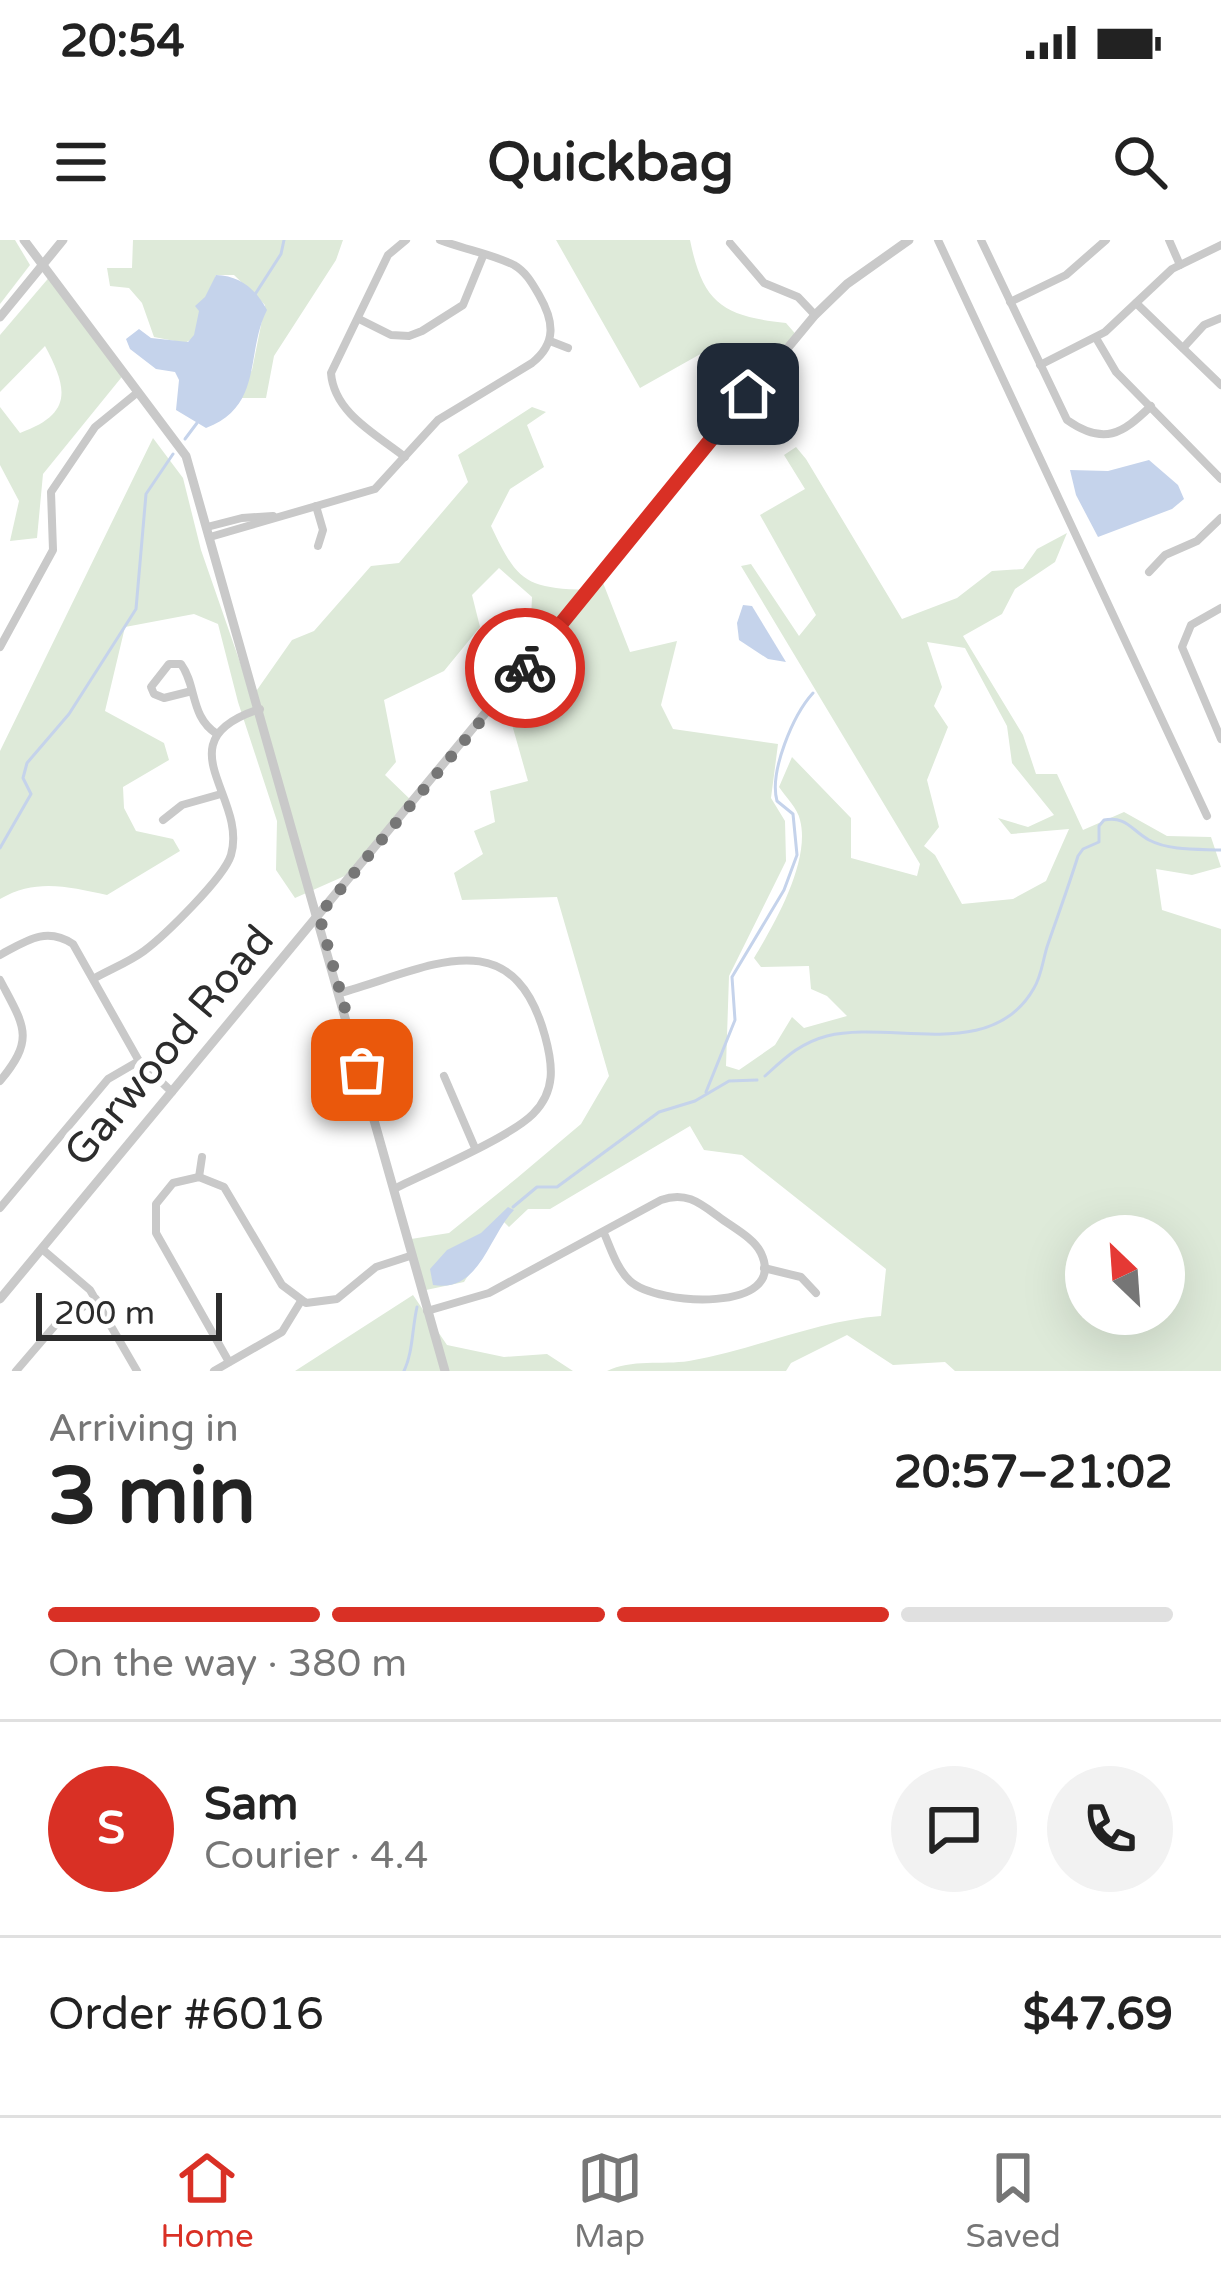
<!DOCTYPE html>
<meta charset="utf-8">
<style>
:root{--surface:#fff;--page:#f2f2f2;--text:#222;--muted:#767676;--line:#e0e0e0;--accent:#d93025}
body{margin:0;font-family:"Varela Round",sans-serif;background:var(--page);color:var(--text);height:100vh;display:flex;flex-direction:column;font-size:45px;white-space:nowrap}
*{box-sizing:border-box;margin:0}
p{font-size:39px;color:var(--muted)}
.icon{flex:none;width:66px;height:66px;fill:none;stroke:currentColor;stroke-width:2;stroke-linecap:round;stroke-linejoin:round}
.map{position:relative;height:1131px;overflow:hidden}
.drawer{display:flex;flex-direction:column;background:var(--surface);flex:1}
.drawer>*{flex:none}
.needle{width:78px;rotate:335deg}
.fabs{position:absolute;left:1065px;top:975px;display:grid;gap:24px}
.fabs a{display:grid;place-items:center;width:120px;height:120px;border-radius:50%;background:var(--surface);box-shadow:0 12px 48px #0002;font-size:60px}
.scale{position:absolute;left:36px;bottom:30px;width:186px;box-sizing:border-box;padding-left:12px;border:6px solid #2c2c2c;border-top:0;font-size:33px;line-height:42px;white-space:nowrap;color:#2c2c2c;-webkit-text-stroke:9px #fff;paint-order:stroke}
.pin{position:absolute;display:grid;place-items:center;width:102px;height:102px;color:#fff;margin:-51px;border-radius:24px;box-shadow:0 6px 18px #0006}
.courier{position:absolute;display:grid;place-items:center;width:120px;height:120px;margin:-60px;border:9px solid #d93025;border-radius:50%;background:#fff;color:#222;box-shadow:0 3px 15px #0007}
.head em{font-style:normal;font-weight:700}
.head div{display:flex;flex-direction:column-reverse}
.head{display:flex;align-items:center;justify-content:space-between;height:204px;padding:0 48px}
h1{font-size:78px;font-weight:700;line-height:90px}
.bar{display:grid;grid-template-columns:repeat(4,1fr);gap:18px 12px;align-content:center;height:144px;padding:0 48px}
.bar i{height:15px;border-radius:9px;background:var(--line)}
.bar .active{background:var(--accent)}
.bar p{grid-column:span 4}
.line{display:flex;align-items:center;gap:30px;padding:0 48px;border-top:3px solid var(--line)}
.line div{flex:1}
.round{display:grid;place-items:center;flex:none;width:126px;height:126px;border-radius:63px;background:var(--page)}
.status{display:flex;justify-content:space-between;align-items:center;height:84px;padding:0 60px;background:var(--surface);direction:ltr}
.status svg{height:33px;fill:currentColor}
header{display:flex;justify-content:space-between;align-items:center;height:156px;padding:0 48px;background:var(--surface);font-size:54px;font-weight:700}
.menu{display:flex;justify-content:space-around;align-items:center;height:168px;border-top:3px solid var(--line);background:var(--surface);font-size:33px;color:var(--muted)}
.menu a{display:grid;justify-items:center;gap:6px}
.menu .active{color:var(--accent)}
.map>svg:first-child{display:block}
.green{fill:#deead9;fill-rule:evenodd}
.water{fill:#c5d3eb}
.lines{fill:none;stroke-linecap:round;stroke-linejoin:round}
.stream{stroke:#c5d3eb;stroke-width:3}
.minor{stroke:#c9c9c9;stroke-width:8}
.tertiary{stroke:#c9c9c9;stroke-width:9}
.done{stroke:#767676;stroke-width:12;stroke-dasharray:0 21.6}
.route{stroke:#d93025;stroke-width:15}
.labels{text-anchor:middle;stroke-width:12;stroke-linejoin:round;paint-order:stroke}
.street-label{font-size:42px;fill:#2c2c2c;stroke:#fff}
</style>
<div class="status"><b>20:54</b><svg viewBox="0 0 49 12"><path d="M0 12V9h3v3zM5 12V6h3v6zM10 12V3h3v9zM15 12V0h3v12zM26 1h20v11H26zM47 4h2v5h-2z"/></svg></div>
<header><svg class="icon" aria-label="menu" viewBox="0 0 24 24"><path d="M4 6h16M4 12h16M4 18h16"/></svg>Quickbag<svg class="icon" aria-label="search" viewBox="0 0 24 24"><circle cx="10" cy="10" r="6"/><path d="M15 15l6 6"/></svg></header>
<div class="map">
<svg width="1221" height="1131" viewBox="0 0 1221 1131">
<rect width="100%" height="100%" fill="#fff"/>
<g class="green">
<path d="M0 0H15L30 25 0 64Z"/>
<path d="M133 0H343L336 20 274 116 266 158H236L252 130 265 65 234 35H216L197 96 185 103 154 97 142 63 129 48 110 46 107 28H132Z"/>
<path d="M556 0H690C703 64 723 76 786 83L799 98 746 160 704 112 640 148Z"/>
<path d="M52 34 125 133 43 234 37 298 10 301 19 261 0 225V167L20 193C73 174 68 149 45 106L0 152V95Z"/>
<path d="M532 167 546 172 527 185 544 227 510 249 491 286C517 341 525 348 585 350L600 335 630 412 677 401 661 465 673 489 778 504 771 558 785 581 786 621 729 736 726 826 739 830 775 805 792 777 804 788 847 776 827 756 811 749 809 726 761 727 754 718C774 685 811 621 800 580 798 569 785 556 779 547L792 517 851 578V618L917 636 920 624 741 326 751 324 799 396 816 375 760 275 805 249 784 215 796 207 806 219 902 379 957 358 992 331 1023 329 1037 309 1067 293 1055 322 1015 349 1002 374 963 396 1023 495 1036 534H1057L1083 590 1124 572 1167 596 1211 597 1221 627 1192 635 1156 629 1162 670 1221 689V1131H955L945 1122 893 1125 847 1095 791 1123 786 1131H607C631 1119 662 1125 689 1121 754 1110 815 1081 881 1076L886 1029 742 915 704 910 690 886 550 969H528L509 987 503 981 464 1042 426 1050 411 999 449 993 517 938 581 884 609 836 557 657 462 660 454 633 483 614 474 591 495 582 490 551 528 541 511 481 557 458 529 420 532 357 499 328 472 355 480 387 444 431 384 460 396 522 385 535 415 564 356 631 295 658 276 630 277 581 238 462 218 384 194 374 125 387 105 471 164 503 169 520 123 547 124 568 136 591 173 599 180 611 107 655C68 647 37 638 0 659V511L153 198 183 238 201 310 252 457 292 400 314 391 371 326 399 323 468 242 458 215ZM927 402 965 408 1007 486 1012 523 1054 575 1028 587 998 578 1011 594 1069 589 1046 641 1013 659 962 664 935 615 924 606 939 587 927 540 948 487 934 466 942 447ZM1086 996H1164V1074H1086Z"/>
<path d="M413 1055 447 1105 504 1117 547 1114 573 1131H295Z"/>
</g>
<g class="water">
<path d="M216 35C240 36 255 48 267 70 245 113 264 166 206 188L176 170 179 140 175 132 156 129 130 109 126 99 139 89 151 98 188 102 194 95 199 71 195 66 205 57Z"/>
<path d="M1149 220 1178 245 1184 259 1172 269 1098 297 1076 255 1070 230 1108 231Z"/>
<path d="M743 365 752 366 786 422 768 419 739 400 737 383Z"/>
<path d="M508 967 514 970C488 997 480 1053 433 1045L430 1029 447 1010 481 993Z"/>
</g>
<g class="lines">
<g class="stream">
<path d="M254 56 281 14 284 0"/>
<path d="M185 199 197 183"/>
<path d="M0 608 31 554 23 538 27 523 69 474 136 369 146 254 173 214"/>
<path d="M765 836C785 818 800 803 827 796 892 780 992 823 1034 748 1042 735 1043 718 1048 704 1058 675 1069 645 1078 616L1083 609 1099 602V586L1104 580C1127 576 1131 590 1149 600 1170 611 1198 609 1221 610"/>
<path d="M706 852 735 780 732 737 784 650 797 615 793 574 777 561C769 532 793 475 813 453"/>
<path d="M513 967 537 947H557L659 872 695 861 729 841 757 840"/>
<path d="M404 1131C413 1112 412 1089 417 1067"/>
</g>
<g class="minor">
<path d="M938 0 1207 576"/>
<path d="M981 0 1067 180C1104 206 1122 194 1151 166"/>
<path d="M1169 0 1180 25"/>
<path d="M730 3 764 43 798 57 815 75"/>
<path d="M1010 62 1066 35 1106 0"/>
<path d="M1136 63 1221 145"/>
<path d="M359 79 391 95 409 96 422 91 463 65 483 16"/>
<path d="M1096 98 1116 132 1221 239"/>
<path d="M550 101 568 108"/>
<path d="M1183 108 1204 85 1221 78"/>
<path d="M1040 125 1105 92 1172 29 1221 5"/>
<path d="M405 217C376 194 334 173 331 133L388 15 406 0"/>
<path d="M316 266 323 290 318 306"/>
<path d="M207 287 242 278 273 276"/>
<path d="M210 297 375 249 438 180 532 123C557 103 554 81 539 55 532 43 526 32 514 25 492 14 463 9 440 0"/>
<path d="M1149 332 1165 315 1197 301 1221 278"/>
<path d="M1221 368 1191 385 1182 407 1221 499"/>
<path d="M0 407 53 310 51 252 95 187 138 152"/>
<path d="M192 451 164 458 154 454 151 447 169 424H181C197 446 190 477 217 494"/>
<path d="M163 580 182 565 221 554"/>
<path d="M0 715C26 701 46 686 73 704L139 821 172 852"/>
<path d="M95 738C111 729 129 722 144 711 164 696 224 638 231 615 248 556 161 501 260 469"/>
<path d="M0 740C24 786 36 798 0 841"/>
<path d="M340 753C427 729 512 676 545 796 553 825 556 851 533 874 509 898 428 932 394 949"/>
<path d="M444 836 475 908"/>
<path d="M199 937 202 917"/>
<path d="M0 968 108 839 139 821"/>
<path d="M42 1009 90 1050 137 1131"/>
<path d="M764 1028 801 1037 816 1053"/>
<path d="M427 1071 489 1053 661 960C686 951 700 963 719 977 732 987 754 998 761 1013 789 1073 657 1066 630 1041 617 1029 611 1009 604 993"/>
<path d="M229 1122 156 993V964L173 943 199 937 224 947 282 1045 306 1063 337 1059 376 1027 410 1016"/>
<path d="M16 1131 58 1082 96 1059"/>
<path d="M214 1131 282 1092 301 1061"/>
</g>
<g class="tertiary">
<path d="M24 0 186 216 445 1131"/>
<path d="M0 77 63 0"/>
<path d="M0 1059 815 75 847 44 909 0"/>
</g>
</g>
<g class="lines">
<path class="done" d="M362 830 319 675 525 428"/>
<path class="route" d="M525 428 748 154"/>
</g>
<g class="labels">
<g class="street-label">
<text transform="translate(168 805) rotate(-50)" y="15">Garwood Road</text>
</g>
</g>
</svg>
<div class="fabs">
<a><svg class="needle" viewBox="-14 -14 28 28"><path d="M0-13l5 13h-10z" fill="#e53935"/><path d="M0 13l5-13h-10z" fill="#767676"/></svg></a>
</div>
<div class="scale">200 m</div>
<div class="pin" style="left:362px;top:830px;background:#ea580c"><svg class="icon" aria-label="bag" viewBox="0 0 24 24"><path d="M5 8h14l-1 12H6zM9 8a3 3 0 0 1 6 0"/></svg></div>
<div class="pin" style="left:748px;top:154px;background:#1f2937"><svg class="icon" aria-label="home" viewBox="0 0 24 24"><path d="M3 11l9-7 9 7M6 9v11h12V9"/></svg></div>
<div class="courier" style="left:525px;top:428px"><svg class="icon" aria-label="bike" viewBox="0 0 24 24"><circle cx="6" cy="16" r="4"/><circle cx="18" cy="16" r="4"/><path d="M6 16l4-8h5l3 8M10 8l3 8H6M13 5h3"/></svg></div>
</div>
<section class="drawer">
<div class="head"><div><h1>3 min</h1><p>Arriving in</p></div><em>20:57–21:02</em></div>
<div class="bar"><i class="active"></i><i class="active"></i><i class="active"></i><i></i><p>On the way · 380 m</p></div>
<div class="line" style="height:216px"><b class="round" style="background:var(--accent);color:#fff">S</b><div><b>Sam</b><p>Courier · 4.4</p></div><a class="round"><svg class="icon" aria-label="chat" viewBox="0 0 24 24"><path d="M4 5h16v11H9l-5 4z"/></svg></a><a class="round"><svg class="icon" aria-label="phone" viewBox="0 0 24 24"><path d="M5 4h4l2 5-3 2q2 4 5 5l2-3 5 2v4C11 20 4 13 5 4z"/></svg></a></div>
<div class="line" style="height:156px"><div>Order #6016</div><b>$47.69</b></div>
</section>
<nav class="menu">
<a class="active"><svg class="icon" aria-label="home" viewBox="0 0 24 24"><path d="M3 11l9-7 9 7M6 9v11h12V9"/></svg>Home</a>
<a><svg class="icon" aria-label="map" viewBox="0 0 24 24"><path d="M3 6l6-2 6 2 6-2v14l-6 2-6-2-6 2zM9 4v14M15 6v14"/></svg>Map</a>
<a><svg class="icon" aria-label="saved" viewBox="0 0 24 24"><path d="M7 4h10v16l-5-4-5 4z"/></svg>Saved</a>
</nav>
